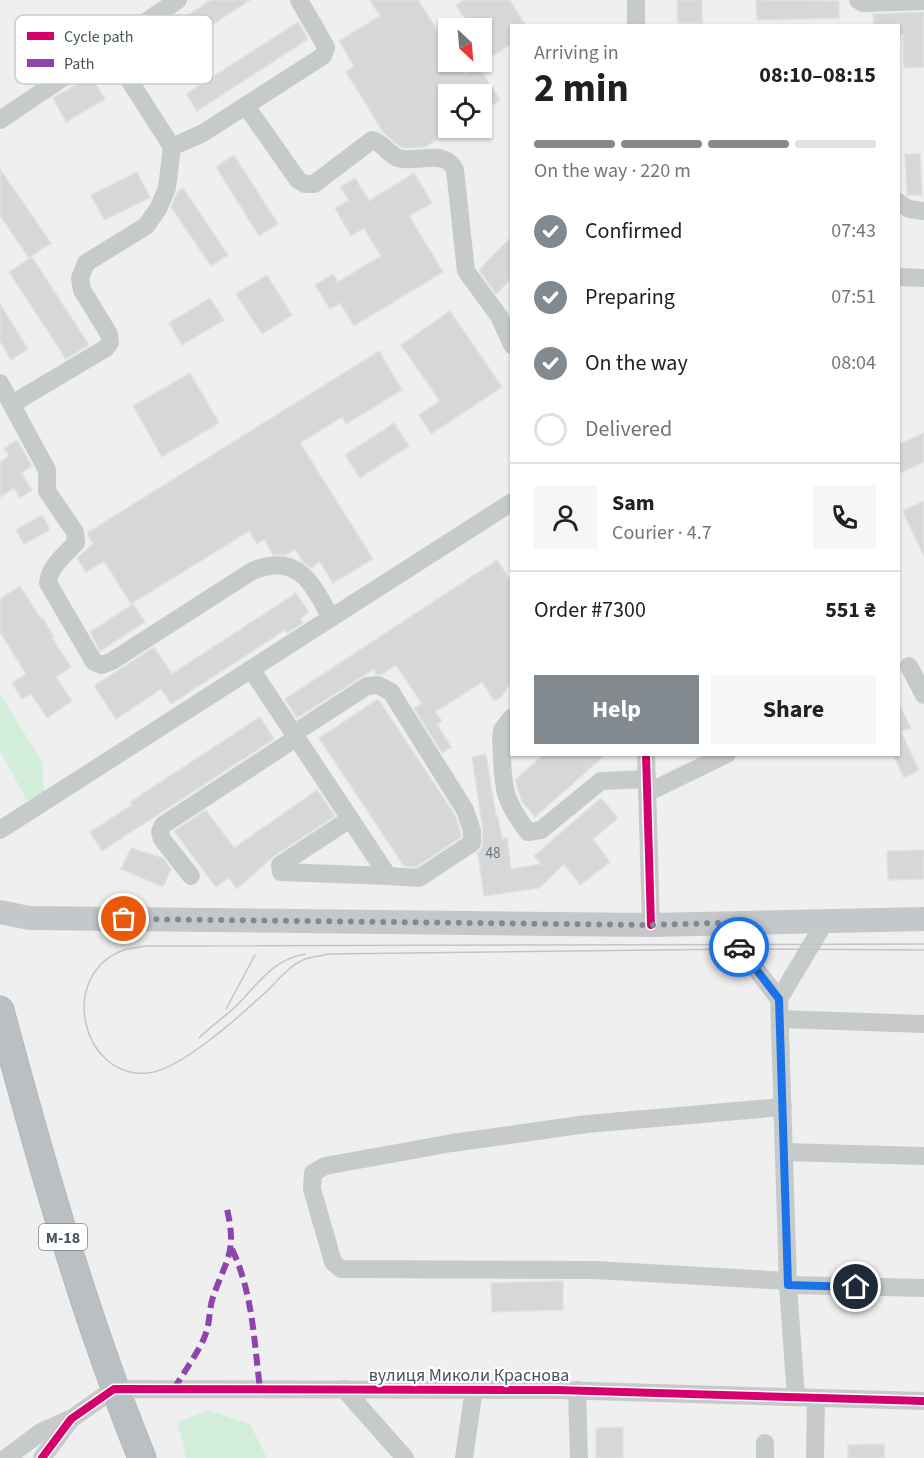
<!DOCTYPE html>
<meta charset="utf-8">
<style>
:root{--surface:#fff;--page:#f6f6f6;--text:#202124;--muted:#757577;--line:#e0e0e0;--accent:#828a8f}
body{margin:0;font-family:"Source Sans 3",sans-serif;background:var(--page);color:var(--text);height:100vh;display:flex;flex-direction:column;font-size:22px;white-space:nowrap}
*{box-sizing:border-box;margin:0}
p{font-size:20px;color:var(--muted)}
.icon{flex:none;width:33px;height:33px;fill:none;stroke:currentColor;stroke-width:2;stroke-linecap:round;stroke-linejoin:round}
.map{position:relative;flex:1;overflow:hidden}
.side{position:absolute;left:510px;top:24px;width:390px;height:732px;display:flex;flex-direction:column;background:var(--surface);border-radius:0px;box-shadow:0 2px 4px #0004}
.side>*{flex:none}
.needle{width:39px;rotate:154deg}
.fabs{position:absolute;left:438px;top:18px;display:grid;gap:12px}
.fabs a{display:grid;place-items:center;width:54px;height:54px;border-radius:0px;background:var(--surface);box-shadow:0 2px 4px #0004;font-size:30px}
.pin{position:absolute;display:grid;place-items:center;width:51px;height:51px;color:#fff;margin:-26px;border:3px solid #fff;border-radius:50%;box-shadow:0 2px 6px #0007}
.courier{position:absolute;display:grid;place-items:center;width:60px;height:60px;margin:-30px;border:4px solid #1a73e8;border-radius:50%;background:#fff;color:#222;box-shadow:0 2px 8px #0007}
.summary em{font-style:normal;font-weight:700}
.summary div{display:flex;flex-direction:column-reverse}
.summary{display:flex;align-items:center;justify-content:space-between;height:102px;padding:0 24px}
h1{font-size:39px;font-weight:700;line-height:45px}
.bar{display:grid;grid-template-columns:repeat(4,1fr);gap:9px 6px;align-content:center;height:72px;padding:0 24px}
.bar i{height:8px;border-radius:4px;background:var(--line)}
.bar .on{background:var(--accent)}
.bar p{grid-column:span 4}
.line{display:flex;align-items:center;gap:15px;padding:0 24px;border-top:2px solid var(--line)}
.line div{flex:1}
.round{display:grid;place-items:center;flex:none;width:63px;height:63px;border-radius:0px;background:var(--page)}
ol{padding:0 24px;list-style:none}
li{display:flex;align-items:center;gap:18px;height:66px}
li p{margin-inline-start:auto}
li .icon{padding:6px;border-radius:50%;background:var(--accent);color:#fff;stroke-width:4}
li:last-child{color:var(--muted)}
li i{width:33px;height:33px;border:3px solid var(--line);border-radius:50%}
.button{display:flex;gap:12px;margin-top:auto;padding:12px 24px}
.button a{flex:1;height:69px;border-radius:0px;background:var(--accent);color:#fff;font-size:24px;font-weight:700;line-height:69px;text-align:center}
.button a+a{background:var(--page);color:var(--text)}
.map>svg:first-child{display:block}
.green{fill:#d4eedc}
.building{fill:#d6d7d8;stroke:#e1e1e2;stroke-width:1.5}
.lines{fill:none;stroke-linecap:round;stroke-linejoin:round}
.highway-casing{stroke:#b5babe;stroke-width:29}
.minor{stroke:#c7cacb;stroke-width:18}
.major{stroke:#c5c8ca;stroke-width:24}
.highway{stroke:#babfc3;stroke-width:27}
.tram{stroke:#c3c4c6;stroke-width:1.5}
.quiet{stroke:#8e44ad;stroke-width:6;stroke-dasharray:12 6;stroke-linecap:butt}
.cycleway-casing{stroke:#fff;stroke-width:11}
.cycleway{stroke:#d6006c;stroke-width:8}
.done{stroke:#828a8f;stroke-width:6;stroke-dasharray:0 10.8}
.route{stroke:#1a73e8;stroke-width:8}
.labels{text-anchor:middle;stroke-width:4.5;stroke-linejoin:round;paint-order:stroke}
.number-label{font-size:15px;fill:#6c767c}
.shield{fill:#fff;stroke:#7e878c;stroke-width:1.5}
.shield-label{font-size:16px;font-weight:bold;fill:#47545b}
.street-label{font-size:18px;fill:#47545b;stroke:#fff}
.key{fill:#fff;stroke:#c8ccce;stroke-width:1.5}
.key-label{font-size:16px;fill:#47545b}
</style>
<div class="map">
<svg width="924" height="1458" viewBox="0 0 924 1458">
<rect width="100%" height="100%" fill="#f0efef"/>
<g class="green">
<path d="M0 694 43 763 44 798 27 800 0 751Z"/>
<path d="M208 1410 250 1424 267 1458H186L177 1422Z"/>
</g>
<g class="building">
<path d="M211 0H250L160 59 148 41Z"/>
<path d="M370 0H418L448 47V62H458L466 74 478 66 500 100 482 112V94H448V133L425 147 404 148 398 145 383 132 346 72 354 66 339 41 380 16Z"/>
<path d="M464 0H510L526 26H512V44L489 58 482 46V28H471L456 5Z"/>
<path d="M677 0H702V23H678Z"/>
<path d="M756 0 839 1V18L757 20Z"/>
<path d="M924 12V67L904 68 903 34H898V26H874L873 14Z"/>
<path d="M298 22 308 39 197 111 186 94Z"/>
<path d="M91 76 105 99 66 122 53 98Z"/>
<path d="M905 154H920L922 195H907Z"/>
<path d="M234 155 278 224 259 236 216 167Z"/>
<path d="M0 169 51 243 29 258 0 216Z"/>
<path d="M137 172 150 198 104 220 91 195Z"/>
<path d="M414 173 432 203 409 216 443 272 354 326 340 303 330 309 315 285 333 274 338 282 381 256 364 228 351 236 335 208 349 200 340 187 355 178 369 201Z"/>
<path d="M183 188 228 255 211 266 171 207 178 191Z"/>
<path d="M512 236V278L496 294 479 270Z"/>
<path d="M32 257 89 345 66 359 9 272Z"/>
<path d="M267 275 292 315 262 334 236 294Z"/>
<path d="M210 298 224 320 182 345 169 323Z"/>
<path d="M0 304 28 349 11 360 0 341Z"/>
<path d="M450 311 502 387 431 434 419 415 440 401 401 345Z"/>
<path d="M379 351 402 390 346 424 342 417 300 443 373 559 333 583 320 562 311 568 303 562 295 549 286 555H273L264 539 257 544 249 531 131 604 104 561 86 572 77 558 93 544 87 533Z"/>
<path d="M190 373 219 423 162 457 133 406Z"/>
<path d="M394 423 409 446 360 478 345 455Z"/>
<path d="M924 433V462L898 474V445Z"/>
<path d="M17 440 32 466 21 473 32 490 20 498 14 488 0 497V462L9 456 4 448Z"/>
<path d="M924 501V557L903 511Z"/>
<path d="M42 515 50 530 24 544 16 530Z"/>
<path d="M497 560 512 582V682L500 698 494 701 482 682 435 712 442 721 437 724 451 747 442 753 414 708 422 704 396 665 381 675 376 674 374 669 297 718 285 699Z"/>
<path d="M20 586 41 619 43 618 54 637 52 638 71 667 56 677 72 701 47 718 31 694 22 699 12 683 26 674 0 632V599Z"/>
<path d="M296 593 309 612 300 619 303 623 287 633 285 630 171 704 161 689 116 719 94 686 154 647 172 674Z"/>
<path d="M133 604 145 622 100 651 90 632Z"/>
<path d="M378 699 455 815 461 833V837L416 867 404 866 319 738Z"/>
<path d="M898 702 911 728 901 732 919 770 904 778 893 754H898Z"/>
<path d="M260 717 274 739 102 851 90 832 132 805 130 802Z"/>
<path d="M486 754 496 816H498L502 839 507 838 511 869 541 864 534 856 601 798 618 818 593 839 610 862 580 885 564 864 539 888 484 896 478 853 482 848 483 831 472 757Z"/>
<path d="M544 754H606L535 817 522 802 515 780Z"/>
<path d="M317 790 335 816 274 856 237 889 229 878 216 887 174 831 206 810 234 848Z"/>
<path d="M131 848 163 858 171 869 163 887 121 869Z"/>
<path d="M924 850V879L888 880 887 851Z"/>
<path d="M563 1281V1310L492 1312 491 1283Z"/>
<path d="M623 1427V1458H596V1428Z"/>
<path d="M884 1444 885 1458H848V1445Z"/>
</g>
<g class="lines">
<g class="highway-casing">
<path id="highway" d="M0 1010C41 1162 83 1312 142 1458"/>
</g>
<g class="minor">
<path d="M636 0V26"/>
<path d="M858 0 863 3 924 1"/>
<path d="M246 106 298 180 305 184H314L372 140C385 143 389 158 403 159 422 161 446 150 455 170L466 271 499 316 512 345"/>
<path d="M0 120 178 0"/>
<path d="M172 147 203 133 323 56 326 47 299 0"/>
<path d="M898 202 909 209 924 211"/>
<path d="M898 277 924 278"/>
<path d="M0 383 47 470V491L75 532 76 543C65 554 49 567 48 583L94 662 102 665 112 661 252 571C298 552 312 583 331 618"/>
<path d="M12 404 106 348 110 342 109 334 82 290 80 278 86 263 146 226 158 209 167 188 172 147 108 47"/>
<path d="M909 666 924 695"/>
<path d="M251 669 388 876 281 872 280 865 350 819"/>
<path d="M512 717 502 730 501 739C504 784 499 794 528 832L541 830 601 781 647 779"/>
<path d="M293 734 367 686 378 685 391 692 465 810 472 831V843L419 878 388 876"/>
<path d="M646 754 651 925"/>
<path d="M647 793 727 754"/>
<path d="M0 830 512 502"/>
<path d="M191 876 162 839 160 832 163 825 296 738"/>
<path d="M720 923 779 999 788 1285 796 1397"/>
<path d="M779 999 825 922"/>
<path d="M780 1019 924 1024"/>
<path d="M783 1107 587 1124 452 1143 325 1166 313 1173 312 1189 333 1262 341 1269 595 1270 788 1281"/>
<path d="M784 1152 924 1156"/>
<path d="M788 1285 924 1288"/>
<path d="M344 1389 405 1458"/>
<path d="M577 1390 579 1458"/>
<path d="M765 1443V1458"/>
<path d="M6 1458 41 1432 70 1419"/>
<path d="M42 1458 71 1419 114 1389 557 1390 924 1401"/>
<path d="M464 1458 474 1389"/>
<path d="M815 1458 816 1398"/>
</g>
<path class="major" d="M0 912 29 918 651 925 924 919"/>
<use href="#highway" class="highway"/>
<g class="tram">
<path d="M924 944 147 946C140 947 131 948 124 950 57 974 81 1079 148 1073 181 1070 242 1014 267 991 278 980 290 965 305 959 312 957 320 956 328 954L742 949 924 950"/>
<path d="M226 1009 255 955"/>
<path d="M199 1038C210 1027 223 1018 235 1007 258 985 271 960 305 954"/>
</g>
<g class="quiet">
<path d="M232 1249C253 1294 254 1341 260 1389"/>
<path d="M174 1389C182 1375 202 1347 206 1333 210 1322 209 1309 213 1297 227 1257 237 1253 227 1209"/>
</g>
<g class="cycleway-casing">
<g id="cycleway">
<path d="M646 754 651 925"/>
<path d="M42 1458 71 1419 114 1389 557 1390 924 1401"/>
</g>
</g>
<use href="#cycleway" class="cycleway"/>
</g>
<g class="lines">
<path class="done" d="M124 919 651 925 720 923 739 947"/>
<path class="route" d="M739 947 779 999 788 1285 856 1287"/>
</g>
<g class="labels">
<g class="number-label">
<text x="493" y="858">48</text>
</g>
<rect class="shield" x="39" y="1224" width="48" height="26" rx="4.5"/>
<g class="shield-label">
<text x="63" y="1243">М-18</text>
</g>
<g class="street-label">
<text x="469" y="1381">вулиця Миколи Краснова</text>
</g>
</g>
<rect x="15" y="15" width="198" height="69" rx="9" class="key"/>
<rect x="27" y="32" width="27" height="8" fill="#d6006c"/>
<rect x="27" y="59" width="27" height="8" fill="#8e44ad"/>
<g class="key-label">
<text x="64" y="42">Cycle path</text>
<text x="64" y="69">Path</text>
</g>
</svg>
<div class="fabs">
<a><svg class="needle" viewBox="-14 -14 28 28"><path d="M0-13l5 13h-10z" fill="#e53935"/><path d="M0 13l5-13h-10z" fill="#757577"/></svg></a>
<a><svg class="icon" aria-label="locate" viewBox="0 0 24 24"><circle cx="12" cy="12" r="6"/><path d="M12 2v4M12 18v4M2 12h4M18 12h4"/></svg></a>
</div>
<div class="pin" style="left:124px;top:919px;background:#ea580c"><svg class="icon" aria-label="bag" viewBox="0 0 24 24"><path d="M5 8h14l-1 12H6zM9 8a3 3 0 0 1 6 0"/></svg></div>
<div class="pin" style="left:856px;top:1287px;background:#1f2937"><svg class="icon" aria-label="home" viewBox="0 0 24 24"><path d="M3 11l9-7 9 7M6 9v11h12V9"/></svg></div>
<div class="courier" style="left:739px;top:947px"><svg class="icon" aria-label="car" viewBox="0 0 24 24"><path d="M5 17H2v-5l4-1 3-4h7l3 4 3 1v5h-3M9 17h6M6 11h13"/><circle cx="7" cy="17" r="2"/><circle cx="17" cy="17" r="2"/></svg></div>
<section class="side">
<div class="summary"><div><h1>2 min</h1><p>Arriving in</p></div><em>08:10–08:15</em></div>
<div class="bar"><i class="on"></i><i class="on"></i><i class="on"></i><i></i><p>On the way · 220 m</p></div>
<ol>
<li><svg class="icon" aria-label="check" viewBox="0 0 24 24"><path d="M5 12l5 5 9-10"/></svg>Confirmed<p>07:43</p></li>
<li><svg class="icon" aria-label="check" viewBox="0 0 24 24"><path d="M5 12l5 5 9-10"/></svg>Preparing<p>07:51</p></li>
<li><svg class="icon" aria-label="check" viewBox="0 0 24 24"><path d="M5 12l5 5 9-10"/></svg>On the way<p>08:04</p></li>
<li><i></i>Delivered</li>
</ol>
<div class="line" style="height:108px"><a class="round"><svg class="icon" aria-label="person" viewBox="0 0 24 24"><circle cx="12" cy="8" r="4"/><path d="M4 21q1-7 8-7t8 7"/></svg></a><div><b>Sam</b><p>Courier · 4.7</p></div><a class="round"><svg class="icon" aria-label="phone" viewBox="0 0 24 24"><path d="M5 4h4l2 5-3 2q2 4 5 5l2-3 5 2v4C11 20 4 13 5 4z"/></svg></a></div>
<div class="line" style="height:78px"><div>Order #7300</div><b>551 ₴</b></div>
<div class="button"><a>Help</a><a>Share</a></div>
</section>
</div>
